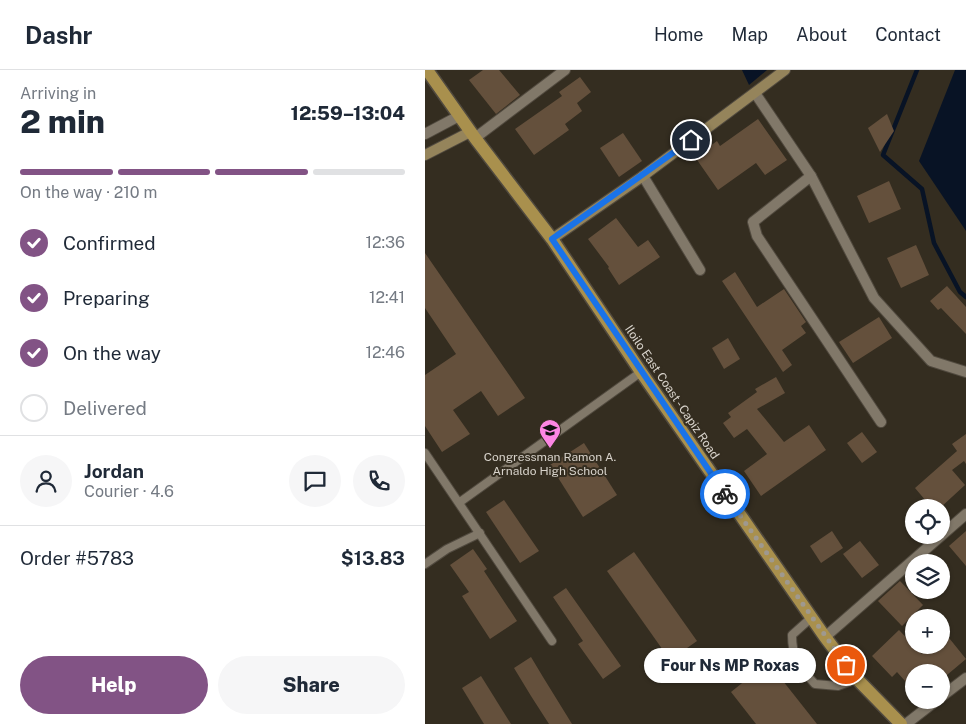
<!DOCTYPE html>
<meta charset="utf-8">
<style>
:root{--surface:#fff;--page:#f6f6f7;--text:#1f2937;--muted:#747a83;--line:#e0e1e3;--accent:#825385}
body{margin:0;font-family:"Public Sans",sans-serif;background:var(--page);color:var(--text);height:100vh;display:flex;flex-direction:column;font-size:19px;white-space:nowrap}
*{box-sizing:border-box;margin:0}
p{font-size:16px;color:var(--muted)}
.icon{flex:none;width:28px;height:28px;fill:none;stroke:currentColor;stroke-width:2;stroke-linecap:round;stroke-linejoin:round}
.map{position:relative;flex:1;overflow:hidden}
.side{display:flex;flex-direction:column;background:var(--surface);width:425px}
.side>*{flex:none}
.controls{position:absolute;left:480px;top:429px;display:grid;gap:10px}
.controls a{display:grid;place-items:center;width:45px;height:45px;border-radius:50%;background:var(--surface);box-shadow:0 1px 4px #0004;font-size:25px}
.pin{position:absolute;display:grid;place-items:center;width:42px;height:42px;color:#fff;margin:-21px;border:2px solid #fff;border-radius:50%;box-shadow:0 1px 5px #0007}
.courier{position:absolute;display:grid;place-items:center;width:50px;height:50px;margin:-25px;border:4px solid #1a73e8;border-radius:50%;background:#fff;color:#222;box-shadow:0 1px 6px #0007}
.bubble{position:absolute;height:35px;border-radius:18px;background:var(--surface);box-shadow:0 1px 4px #0004;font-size:16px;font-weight:800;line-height:35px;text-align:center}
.head em{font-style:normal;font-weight:800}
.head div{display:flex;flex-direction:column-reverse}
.head{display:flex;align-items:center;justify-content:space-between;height:85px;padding:0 20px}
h1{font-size:32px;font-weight:800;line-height:38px}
.bar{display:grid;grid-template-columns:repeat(4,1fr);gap:8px 5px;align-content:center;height:60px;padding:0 20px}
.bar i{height:6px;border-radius:4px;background:var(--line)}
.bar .on{background:var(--accent)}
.bar p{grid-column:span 4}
.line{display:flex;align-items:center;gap:12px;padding:0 20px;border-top:1px solid var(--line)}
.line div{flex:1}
.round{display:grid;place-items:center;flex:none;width:52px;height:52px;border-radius:26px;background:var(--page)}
ol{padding:0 20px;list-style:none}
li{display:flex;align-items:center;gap:15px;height:55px}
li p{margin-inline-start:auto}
li .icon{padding:5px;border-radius:50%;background:var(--accent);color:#fff;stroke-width:4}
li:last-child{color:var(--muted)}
li i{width:28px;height:28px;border:2px solid var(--line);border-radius:50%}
.cta{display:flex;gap:10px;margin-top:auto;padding:10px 20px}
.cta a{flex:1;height:58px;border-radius:30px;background:var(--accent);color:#fff;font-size:20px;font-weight:800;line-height:58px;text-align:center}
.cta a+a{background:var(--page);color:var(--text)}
header{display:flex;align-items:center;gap:30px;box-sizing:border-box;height:70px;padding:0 25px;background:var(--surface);border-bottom:1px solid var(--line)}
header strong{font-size:24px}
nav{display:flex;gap:28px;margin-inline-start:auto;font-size:18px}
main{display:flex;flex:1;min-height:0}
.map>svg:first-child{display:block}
.water{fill:#081325}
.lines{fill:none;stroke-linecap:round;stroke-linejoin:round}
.stream{stroke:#081325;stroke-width:4.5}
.building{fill:#64503c}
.lane-casing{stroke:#514a3f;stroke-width:10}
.street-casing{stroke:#514a3f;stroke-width:12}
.secondary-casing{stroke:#514a3f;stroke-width:12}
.primary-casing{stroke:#514a3f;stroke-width:15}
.lane{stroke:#817869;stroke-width:8}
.street{stroke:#817869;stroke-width:10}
.secondary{stroke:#95845b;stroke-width:10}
.primary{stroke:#a9904d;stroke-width:12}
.done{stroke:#9f998f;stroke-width:5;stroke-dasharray:0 9}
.route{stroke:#1a73e8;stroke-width:6}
.labels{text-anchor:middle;stroke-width:4;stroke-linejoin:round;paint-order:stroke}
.street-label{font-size:12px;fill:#d8d3cb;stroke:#342d20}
.poi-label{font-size:12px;fill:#d8d3cb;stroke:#342d20}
</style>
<header>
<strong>Dashr</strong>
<nav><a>Home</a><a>Map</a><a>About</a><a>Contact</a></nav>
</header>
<main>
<section class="side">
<div class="head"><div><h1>2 min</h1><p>Arriving in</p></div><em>12:59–13:04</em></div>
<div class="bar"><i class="on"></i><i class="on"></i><i class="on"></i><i></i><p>On the way · 210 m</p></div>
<ol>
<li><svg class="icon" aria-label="check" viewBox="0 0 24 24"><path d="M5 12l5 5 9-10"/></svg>Confirmed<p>12:36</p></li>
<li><svg class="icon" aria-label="check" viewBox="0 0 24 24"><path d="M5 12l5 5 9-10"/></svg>Preparing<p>12:41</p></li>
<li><svg class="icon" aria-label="check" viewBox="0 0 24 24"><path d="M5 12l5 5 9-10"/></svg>On the way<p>12:46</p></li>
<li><i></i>Delivered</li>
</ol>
<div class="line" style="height:90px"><a class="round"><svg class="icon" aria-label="person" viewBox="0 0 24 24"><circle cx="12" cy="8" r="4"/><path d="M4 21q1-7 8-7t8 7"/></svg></a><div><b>Jordan</b><p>Courier · 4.6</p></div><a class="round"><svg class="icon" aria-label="chat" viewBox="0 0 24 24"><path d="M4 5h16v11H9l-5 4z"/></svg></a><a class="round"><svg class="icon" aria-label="phone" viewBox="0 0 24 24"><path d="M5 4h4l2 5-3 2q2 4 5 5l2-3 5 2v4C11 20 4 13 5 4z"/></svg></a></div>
<div class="line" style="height:65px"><div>Order #5783</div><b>$13.83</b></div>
<div class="cta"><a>Help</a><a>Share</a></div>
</section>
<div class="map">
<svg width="541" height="654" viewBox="0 0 541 654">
<rect width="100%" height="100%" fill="#342d20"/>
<g class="water">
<path d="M317 0H342L324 15Z"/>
<path d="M530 0H541V161L494 91Z"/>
</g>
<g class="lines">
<path class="stream" d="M492 0 458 85 497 119 509 173 535 222 541 227"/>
</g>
<g class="building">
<path d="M58 0H74L95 25 71 44 44 10Z"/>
<path d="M155 7 166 22 152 33 157 41 140 54 144 60 109 85 90 59 137 26 134 22Z"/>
<path d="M462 44 469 61 455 82 443 58Z"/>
<path d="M333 49 362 90 340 105 331 93 293 120 270 87 292 71 295 76Z"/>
<path d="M198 63 217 91 194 107 175 78Z"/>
<path d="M464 111 476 139 444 153 432 126Z"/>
<path d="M191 148 213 177 223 170 235 187 194 215 183 198 184 197 163 169Z"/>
<path d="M491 175 504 205 476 218 462 188Z"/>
<path d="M0 183 100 328 73 346 56 321 28 340 45 364 17 382 0 356V305L31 284 0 238Z"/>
<path d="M310 202 332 237 359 219 381 252 376 256 381 263 357 280 367 295 358 302 297 211Z"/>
<path d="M522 216 541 237V264L516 238 513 240 505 231Z"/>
<path d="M454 247 467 268 428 293 414 272Z"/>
<path d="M303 268 315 289 299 299 287 278Z"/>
<path d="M351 307 360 323 332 339 359 372 384 355 401 380 336 426 319 401 342 384 322 359 309 368 298 353 306 347 303 343 332 322 330 319Z"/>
<path d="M437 362 452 382 437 393 422 373Z"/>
<path d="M541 364V394L539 391 527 400 540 415 515 438H507L490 418 532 381 527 374Z"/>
<path d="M159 373 192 425 158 447 125 395Z"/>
<path d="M79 430 114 481 95 493 61 442Z"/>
<path d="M407 461 418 478 396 493 385 476Z"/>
<path d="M541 461V496L524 476Z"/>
<path d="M435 471 454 495 437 508 418 484Z"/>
<path d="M48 479 62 499 59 501 92 551 65 569 37 526 44 522 25 495Z"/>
<path d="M209 482 272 571 245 590 182 501Z"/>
<path d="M475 511 498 535 477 556 453 531Z"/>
<path d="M141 518 196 596 178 609 153 574 158 571 128 527Z"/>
<path d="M516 558 541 589 516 610V602H489V621L472 602 467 607 447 586 474 560 497 584 507 575H516Z"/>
<path d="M106 587 118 607 147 654H124L106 626 89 598Z"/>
<path d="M343 592 392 654H331L306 622Z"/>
<path d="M56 606 86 654H59L37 618Z"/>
</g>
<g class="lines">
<g class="lane-casing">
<g id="lane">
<path d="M0 383 127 571"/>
<path d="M35 432 216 302"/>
<path d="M0 494 22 479 55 463"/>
<path d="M386 548 367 565C367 588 374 597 390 614L413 616 432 609"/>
</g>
</g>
<g class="street-casing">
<g id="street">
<path d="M330 23 386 106 449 228 506 291 541 302"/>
<path d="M0 64 34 46"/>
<path d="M50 68 140 0"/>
<path d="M218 106 275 200"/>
<path d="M386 106 328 152 332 166 456 352"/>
<path d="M400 567 541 444"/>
<path d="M516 627 541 608"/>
<path d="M481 654 512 630"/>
</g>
</g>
<g class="secondary-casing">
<g id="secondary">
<path d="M0 85 45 62"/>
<path d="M127 169 218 106 360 0"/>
</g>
</g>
<g class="primary-casing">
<path id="primary" d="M2 0 50 68 127 169 216 302 400 567 432 609 476 654"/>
</g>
<use href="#lane" class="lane"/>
<use href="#street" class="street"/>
<use href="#secondary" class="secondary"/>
<use href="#primary" class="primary"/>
</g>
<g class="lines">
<path class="done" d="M300 424 421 595"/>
<path class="route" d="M266 70 127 169 300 424"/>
</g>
<defs>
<g id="school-pin" transform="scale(1.125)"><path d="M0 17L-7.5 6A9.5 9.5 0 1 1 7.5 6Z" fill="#fc86e4" stroke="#342d20"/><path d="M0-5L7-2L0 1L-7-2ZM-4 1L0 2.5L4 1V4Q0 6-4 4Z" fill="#111"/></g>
</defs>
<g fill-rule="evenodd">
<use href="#school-pin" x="125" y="360"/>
</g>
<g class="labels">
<g class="street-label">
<text transform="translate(247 322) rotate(56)" y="4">Iloilo East Coast - Capiz Road</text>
</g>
<g class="poi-label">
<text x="125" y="391">Congressman Ramon A.<tspan x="125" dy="14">Arnaldo High School</tspan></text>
</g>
</g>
</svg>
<div class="controls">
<a><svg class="icon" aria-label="locate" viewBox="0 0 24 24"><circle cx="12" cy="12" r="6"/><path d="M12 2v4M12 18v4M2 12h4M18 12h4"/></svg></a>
<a><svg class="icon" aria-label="layers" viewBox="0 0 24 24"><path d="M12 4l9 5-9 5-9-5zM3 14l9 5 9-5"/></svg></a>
<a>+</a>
<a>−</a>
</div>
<div class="pin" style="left:421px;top:595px;background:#ea580c"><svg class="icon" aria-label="bag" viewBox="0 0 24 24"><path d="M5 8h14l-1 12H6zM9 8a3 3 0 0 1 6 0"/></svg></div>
<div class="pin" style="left:266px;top:70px;background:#1f2937"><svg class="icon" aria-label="home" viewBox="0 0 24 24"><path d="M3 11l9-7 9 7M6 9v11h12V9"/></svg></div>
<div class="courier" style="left:300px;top:424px"><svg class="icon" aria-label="bike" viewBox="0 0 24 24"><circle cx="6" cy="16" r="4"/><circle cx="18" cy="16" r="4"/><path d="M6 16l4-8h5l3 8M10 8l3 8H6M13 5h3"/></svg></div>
<div class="bubble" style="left:219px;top:578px;width:172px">Four Ns MP Roxas</div>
</div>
</main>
